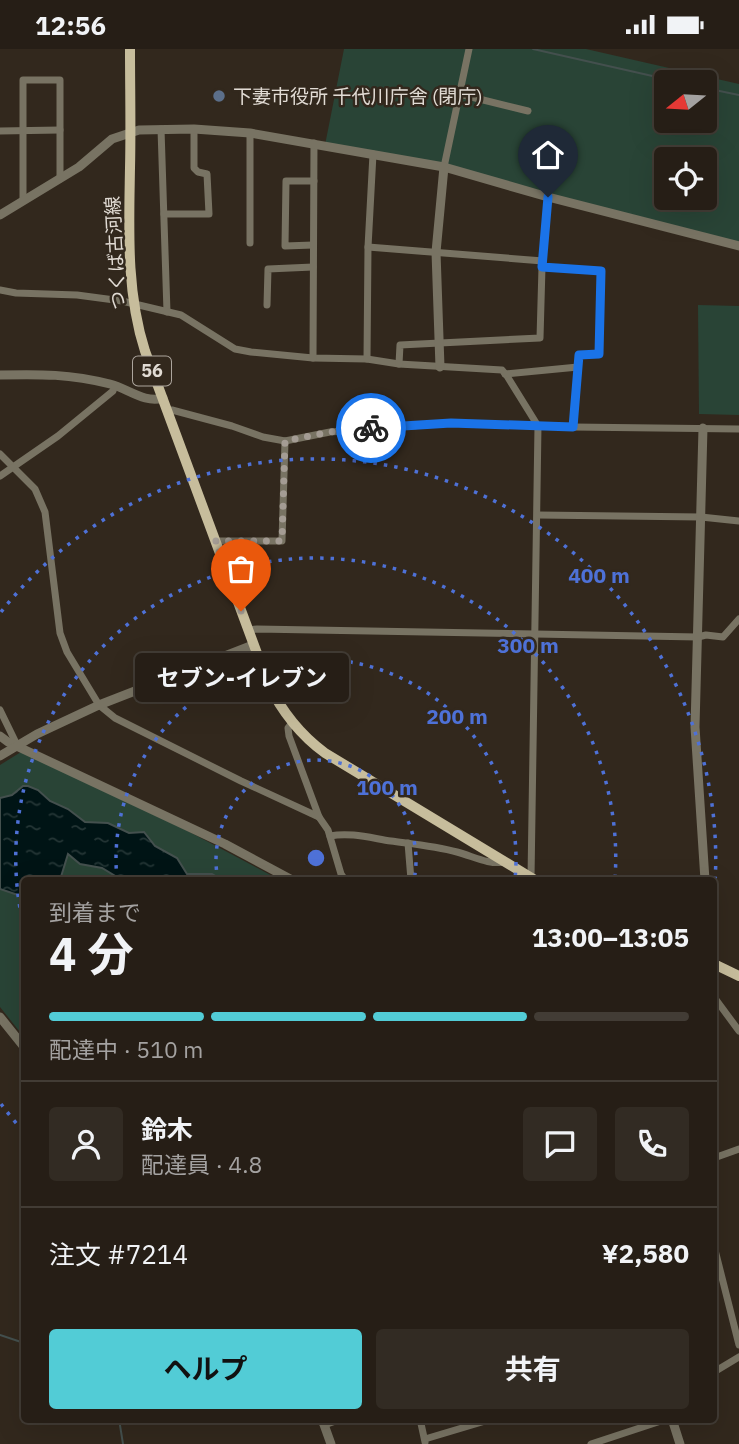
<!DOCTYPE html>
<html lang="ja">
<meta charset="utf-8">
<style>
:root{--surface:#261e16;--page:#322b23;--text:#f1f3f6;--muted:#a4a2a1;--line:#423c35;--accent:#52ccd6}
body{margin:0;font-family:"IBM Plex Sans","Noto Sans JP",sans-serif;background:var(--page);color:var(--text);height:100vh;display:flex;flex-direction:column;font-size:26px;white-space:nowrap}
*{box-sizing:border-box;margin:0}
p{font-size:23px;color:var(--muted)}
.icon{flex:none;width:38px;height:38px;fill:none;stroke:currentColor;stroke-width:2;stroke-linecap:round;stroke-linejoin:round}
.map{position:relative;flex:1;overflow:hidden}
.details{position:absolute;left:21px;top:828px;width:696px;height:546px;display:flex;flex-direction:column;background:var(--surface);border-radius:7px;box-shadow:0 7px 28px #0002,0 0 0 2px var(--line)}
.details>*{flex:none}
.needle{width:46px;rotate:252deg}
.tools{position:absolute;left:654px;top:21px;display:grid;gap:14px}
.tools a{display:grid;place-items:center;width:63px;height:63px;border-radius:7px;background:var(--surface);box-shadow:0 7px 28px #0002,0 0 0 2px var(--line);font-size:35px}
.pin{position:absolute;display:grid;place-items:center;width:60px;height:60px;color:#fff;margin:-72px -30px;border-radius:50% 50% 50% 0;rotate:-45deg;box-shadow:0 0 7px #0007}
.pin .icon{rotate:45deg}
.courier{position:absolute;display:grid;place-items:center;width:70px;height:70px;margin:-35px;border:5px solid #1a73e8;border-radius:50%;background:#fff;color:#222;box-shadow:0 2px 9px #0007}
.bubble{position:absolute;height:49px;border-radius:7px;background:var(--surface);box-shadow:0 7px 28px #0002,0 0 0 2px var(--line);font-size:23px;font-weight:700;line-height:49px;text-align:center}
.headline em{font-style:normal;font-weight:700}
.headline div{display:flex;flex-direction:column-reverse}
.headline{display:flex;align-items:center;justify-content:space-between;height:119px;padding:0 28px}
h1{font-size:46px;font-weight:700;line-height:52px}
.bar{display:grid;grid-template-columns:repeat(4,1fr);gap:10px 7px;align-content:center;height:84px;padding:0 28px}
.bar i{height:9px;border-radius:5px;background:var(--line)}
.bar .current{background:var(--accent)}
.bar p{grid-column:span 4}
.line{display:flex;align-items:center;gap:18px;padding:0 28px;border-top:2px solid var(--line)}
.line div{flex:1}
.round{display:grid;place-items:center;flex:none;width:74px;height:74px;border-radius:7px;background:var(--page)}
.button{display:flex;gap:14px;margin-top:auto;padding:14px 28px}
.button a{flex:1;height:80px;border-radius:7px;background:var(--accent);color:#111;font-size:28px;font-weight:700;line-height:80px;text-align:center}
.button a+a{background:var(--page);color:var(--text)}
.status{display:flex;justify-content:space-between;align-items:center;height:49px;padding:0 35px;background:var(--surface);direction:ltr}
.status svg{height:19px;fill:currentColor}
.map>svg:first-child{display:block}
.park{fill:#294436;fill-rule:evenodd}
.water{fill:url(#water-ripples);stroke:#44504e;stroke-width:2}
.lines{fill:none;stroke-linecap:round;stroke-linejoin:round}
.stream{stroke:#44504e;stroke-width:2}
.minor{stroke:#787363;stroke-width:7}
.tertiary{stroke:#787363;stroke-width:9}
.primary{stroke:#c7bd9c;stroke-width:10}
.done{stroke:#a49c94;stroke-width:7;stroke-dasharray:0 12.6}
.route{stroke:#1a73e8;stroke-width:9}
.ring{fill:none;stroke:#4e71d7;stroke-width:3.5;stroke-dasharray:3.5 7}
.service-dot{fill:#5c6f8a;stroke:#32281d;stroke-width:2.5}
.labels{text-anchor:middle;stroke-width:5;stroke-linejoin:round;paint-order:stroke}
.shield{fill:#32281d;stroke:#aca59d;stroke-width:2}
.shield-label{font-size:18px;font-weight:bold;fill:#e1dbd4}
.poi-label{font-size:19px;fill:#e1dbd4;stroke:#32281d;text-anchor:start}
.street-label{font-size:19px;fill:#e1dbd4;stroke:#32281d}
.centre{fill:#4e71d7;stroke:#32281d;stroke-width:3.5}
.ring-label{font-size:21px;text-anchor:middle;font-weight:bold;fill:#4e71d7;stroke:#32281d;stroke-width:5;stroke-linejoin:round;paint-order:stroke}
</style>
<div class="status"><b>12:56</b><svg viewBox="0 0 49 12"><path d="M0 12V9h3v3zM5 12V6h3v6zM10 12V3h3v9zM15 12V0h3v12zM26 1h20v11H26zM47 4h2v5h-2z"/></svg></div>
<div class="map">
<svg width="739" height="1395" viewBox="0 0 739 1395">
<defs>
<pattern id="water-ripples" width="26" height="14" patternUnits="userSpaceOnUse" patternTransform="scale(1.75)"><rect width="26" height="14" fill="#001415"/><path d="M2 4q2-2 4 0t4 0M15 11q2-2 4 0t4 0" fill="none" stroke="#253636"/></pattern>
</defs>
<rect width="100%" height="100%" fill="#32281d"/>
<g class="park">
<path d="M344 0H586L739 35V197L444 118 325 96ZM667 33H705V72H667ZM667 110H705V149H667Z"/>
<path d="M698 256 739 257V366L699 365Z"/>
<path d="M21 703 182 779 280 831H24V988L0 958V716Z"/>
</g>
<path class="water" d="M23 737H28L38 741 50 752 68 760 85 773 108 774 129 784 144 783 155 797 177 809 187 825H212L222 831H122L120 828H117L102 819 80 815 68 805 60 831H24V848L0 840V749L12 746Z"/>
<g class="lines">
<g class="stream">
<path d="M533 0 679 33"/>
<path d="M705 39 739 46"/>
<path d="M0 1286 24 1294"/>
<path d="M119 1370 123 1395"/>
</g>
<g class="minor">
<path d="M459 45 528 62"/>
<path d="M161 80 167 263"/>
<path d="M0 82 60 81"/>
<path d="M250 84V194"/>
<path d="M444 118 469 0"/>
<path d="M548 148 542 218 601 222 599 305 579 306 573 378"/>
<path d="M23 152V31H60V130"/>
<path d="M164 165H209L207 125 198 123 194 119V80"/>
<path d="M313 196 285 197 286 132H314"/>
<path d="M368 198 543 212"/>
<path d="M0 241 16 244 77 246 122 252 181 266 235 300 251 303 313 309 367 310 399 315 502 321 507 327 538 377 531 829"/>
<path d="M267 256 268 220 313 218"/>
<path d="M313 309 314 94"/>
<path d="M367 310 368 198 373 105"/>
<path d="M399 315 400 296 540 289 542 218"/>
<path d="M505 325 578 318"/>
<path d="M167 362 172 361 232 377 263 388 285 392 330 383 451 374 573 378 739 380"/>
<path d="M0 405 35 440 45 463 60 584 67 603 99 656 115 669 241 732 319 768"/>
<path d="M0 427 58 387 113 342 115 336"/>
<path d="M538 466 701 468 739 472"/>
<path d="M215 492H282L285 392"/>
<path d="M248 581 257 580 698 588 706 586 723 588 739 570"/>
<path d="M0 661 17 696"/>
<path d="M292 674 288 679 289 687 319 768 328 781 341 825 345 831"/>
<path d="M330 787C350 783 371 789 391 792 413 795 435 797 457 803 473 807 488 816 505 813"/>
<path d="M408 794 411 831"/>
<path d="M714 948 739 982"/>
<path d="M714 1109 739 1100"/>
<path d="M714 1197 739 1296"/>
<path d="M714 1323 739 1308"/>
<path d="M420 1370 425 1393"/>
<path d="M425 1390 492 1370"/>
<path d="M591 1395 667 1370"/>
</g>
<g class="tertiary">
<path d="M0 166 79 118 112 90 139 81 194 80 250 84 444 118 548 148 739 197"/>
<path d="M440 318 436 203 444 118"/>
<path d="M0 326C41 325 70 325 110 335 127 339 145 355 163 349"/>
<path d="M703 379 695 678 705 831"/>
<path d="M0 687 8 693 225 795 292 831"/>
<path d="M0 707 37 685 99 656 253 596"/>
<path d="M0 968 24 998"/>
<path d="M322 1370 331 1395"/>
<path d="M672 1370 680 1395"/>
<path d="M324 1375 338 1370"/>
</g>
<g class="primary">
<path d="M130 0C130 40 131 80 130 119 129 180 126 243 145 302L268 634C282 663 299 685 325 704L535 831"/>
<path d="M714 915 739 927"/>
</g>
</g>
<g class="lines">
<path class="done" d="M241 562 215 492H282L285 392 330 383 371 379"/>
<path class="route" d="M371 379 451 374 573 378 579 306 599 305 601 222 542 218 548 148"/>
</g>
<g class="ring">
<path d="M218 831A100 100 0 1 1 414 831"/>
<path d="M117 830A200 200 0 1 1 515 830"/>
<path d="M24 879A300 300 0 1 1 615 830"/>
<path d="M23 1082A400 400 0 0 1 1 1055M1 563A400 400 0 0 1 714 847"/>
</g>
<circle class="service-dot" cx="219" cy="47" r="7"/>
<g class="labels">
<rect class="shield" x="133" y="307.5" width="38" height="29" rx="5"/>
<g class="shield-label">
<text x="152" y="328">56</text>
</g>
<g class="poi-label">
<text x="233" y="54">下妻市役所 千代川庁舎 (閉庁)</text>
</g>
<g class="street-label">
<text transform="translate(115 204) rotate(-93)" y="7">つくば古河線</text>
</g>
</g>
<circle cx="316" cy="809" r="10" class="centre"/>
<g class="ring-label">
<text x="599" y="534">400 m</text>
<text x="528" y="604">300 m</text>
<text x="457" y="675">200 m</text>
<text x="387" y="746">100 m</text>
</g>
</svg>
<div class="tools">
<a><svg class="needle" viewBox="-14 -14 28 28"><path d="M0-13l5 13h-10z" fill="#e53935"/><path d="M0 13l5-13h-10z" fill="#a4a2a1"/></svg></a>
<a><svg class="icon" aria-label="locate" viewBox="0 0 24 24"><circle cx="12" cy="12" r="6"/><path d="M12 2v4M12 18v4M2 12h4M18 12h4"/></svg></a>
</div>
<div class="pin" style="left:241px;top:562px;background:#ea580c"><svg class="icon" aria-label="bag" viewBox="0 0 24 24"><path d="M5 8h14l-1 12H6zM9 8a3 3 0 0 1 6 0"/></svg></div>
<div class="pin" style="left:548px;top:148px;background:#1f2937"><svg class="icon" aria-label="home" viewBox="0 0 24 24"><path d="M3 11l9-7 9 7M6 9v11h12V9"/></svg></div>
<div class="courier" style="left:371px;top:379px"><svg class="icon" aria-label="bike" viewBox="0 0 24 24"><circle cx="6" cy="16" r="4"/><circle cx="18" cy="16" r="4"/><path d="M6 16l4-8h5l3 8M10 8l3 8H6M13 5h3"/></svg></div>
<div class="bubble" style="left:135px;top:604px;width:214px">セブン-イレブン</div>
<section class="details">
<div class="headline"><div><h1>4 分</h1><p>到着まで</p></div><em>13:00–13:05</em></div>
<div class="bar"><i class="current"></i><i class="current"></i><i class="current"></i><i></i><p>配達中 · 510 m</p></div>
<div class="line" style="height:126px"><a class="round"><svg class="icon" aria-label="person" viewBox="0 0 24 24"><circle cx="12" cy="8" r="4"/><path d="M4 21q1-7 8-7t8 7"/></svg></a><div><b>鈴木</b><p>配達員 · 4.8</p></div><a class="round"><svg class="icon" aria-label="chat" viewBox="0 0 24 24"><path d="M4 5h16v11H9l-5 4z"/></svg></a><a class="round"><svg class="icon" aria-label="phone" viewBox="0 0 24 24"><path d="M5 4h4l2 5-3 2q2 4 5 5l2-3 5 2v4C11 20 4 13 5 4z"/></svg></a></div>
<div class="line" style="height:91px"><div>注文 #7214</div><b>¥2,580</b></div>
<div class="button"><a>ヘルプ</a><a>共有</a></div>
</section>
</div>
